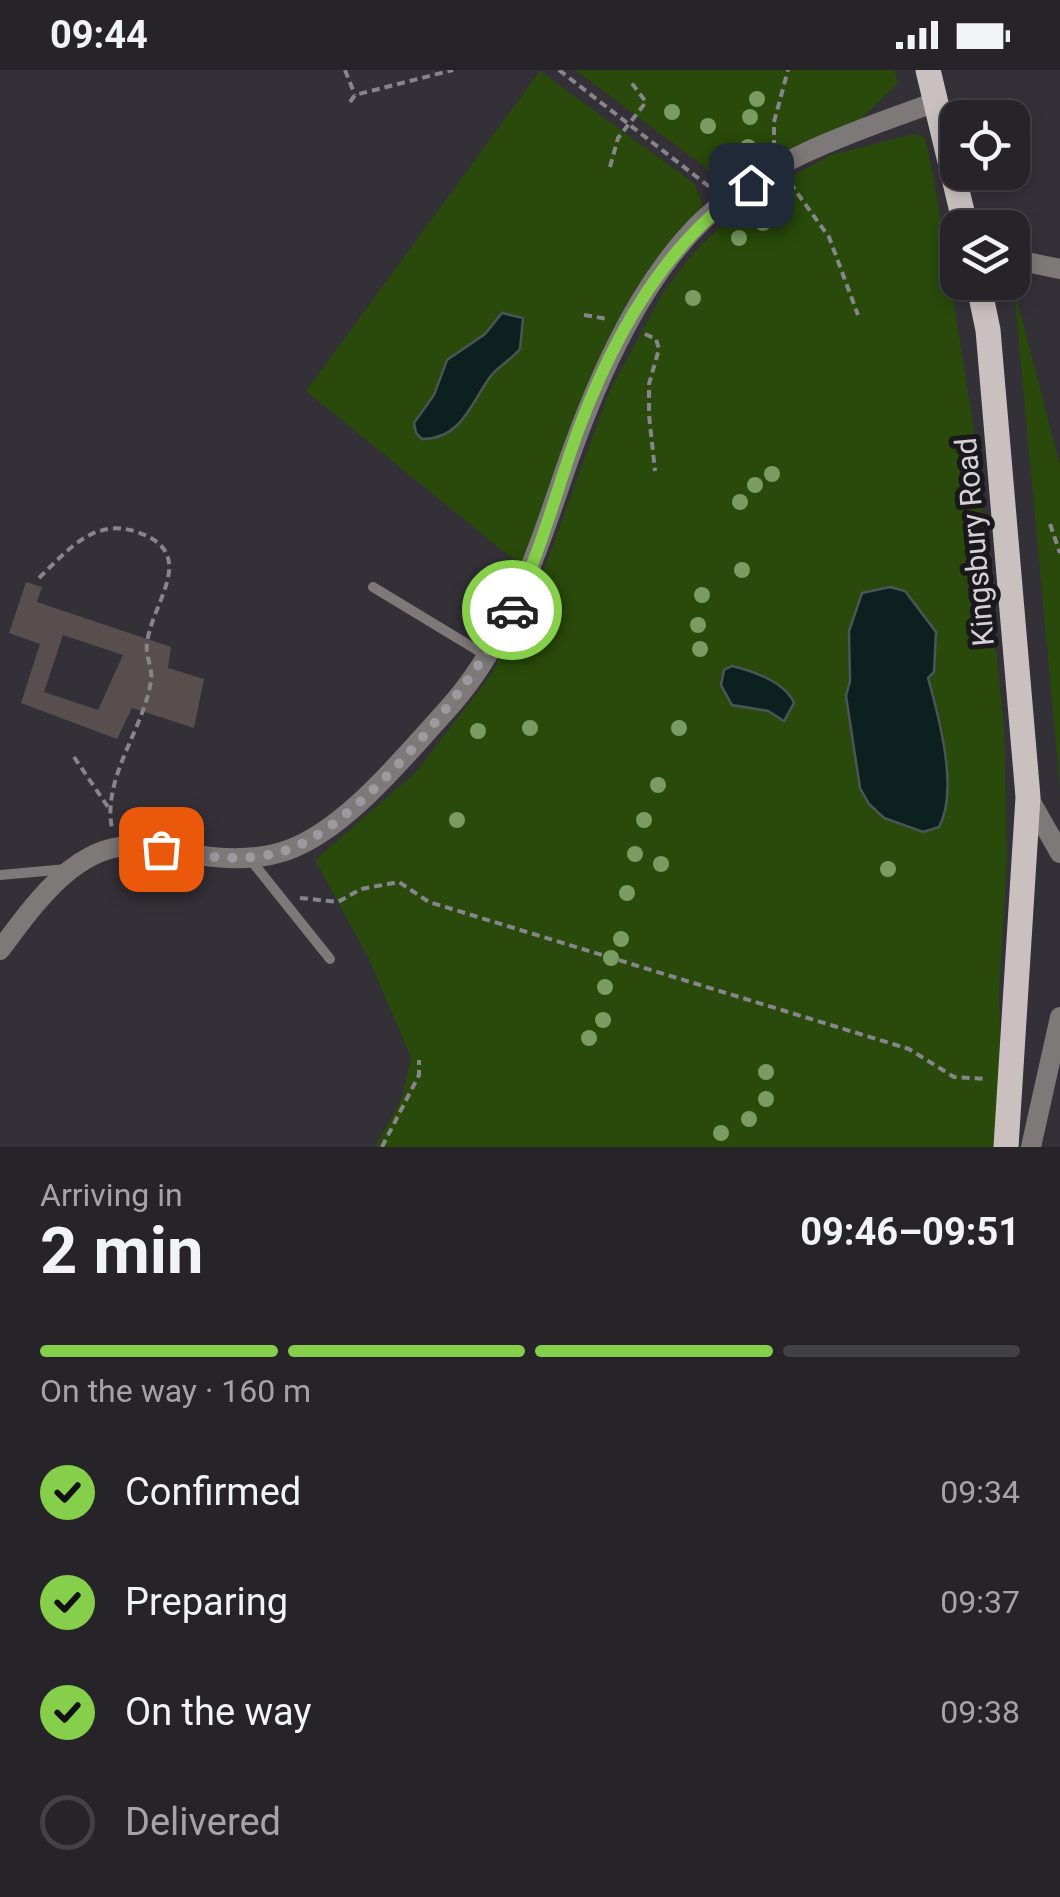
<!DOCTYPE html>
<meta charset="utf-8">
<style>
:root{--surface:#262429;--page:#2e2c31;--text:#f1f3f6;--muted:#a4a4a8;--line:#424146;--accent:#86cf4b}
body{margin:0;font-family:Roboto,sans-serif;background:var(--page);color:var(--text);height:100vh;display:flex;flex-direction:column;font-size:38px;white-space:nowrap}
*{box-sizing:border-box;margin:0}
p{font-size:32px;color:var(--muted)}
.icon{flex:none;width:55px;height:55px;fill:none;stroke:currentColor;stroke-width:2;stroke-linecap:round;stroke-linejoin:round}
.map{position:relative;height:1077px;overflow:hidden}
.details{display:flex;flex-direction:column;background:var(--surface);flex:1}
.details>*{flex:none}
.tools{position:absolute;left:940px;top:30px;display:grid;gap:20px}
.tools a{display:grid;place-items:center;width:90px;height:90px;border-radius:20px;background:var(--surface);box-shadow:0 5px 15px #0003,0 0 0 2px var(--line);font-size:50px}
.pin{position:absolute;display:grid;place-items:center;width:85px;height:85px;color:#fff;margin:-42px;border-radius:20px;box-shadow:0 5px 15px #0006}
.courier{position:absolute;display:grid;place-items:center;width:100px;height:100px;margin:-50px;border:8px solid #86cf4b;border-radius:50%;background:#fff;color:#222;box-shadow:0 2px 12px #0007}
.overview em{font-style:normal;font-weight:700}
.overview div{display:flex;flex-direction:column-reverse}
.overview{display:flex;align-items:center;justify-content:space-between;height:170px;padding:0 40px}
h1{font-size:65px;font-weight:700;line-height:75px}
.bar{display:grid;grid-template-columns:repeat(4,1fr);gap:15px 10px;align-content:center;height:120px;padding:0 40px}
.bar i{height:12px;border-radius:8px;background:var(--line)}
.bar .current{background:var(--accent)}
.bar p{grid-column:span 4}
ol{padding:0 40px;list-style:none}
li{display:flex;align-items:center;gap:30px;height:110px}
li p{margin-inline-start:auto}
li .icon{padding:10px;border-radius:50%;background:var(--accent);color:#111;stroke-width:4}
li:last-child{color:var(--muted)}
li i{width:55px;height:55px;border:5px solid var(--line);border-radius:50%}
.status{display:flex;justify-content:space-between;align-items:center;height:70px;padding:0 50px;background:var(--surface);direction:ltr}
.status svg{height:28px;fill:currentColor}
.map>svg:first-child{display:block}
.green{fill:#294a0a}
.water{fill:#0d2020;stroke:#495557;stroke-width:2.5}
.building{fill:#584e4d;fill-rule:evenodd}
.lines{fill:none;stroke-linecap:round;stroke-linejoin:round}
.path{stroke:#87858b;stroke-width:4;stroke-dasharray:8 5;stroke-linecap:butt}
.lane{stroke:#7e7979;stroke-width:10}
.street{stroke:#7e7979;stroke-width:20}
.primary{stroke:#cac0c0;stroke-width:25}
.tree{fill:#799c63}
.done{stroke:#9c999f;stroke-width:10;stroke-dasharray:0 18}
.route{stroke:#86cf4b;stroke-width:12}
.labels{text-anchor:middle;stroke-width:10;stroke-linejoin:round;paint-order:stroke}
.street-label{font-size:30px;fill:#d4d2d7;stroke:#1a181c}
</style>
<div class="status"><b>09:44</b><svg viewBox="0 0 49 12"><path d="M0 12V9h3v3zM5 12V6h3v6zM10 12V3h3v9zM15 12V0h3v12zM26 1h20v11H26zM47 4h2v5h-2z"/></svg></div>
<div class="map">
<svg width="1060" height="1077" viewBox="0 0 1060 1077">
<rect width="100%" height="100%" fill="#333037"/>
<g class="green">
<path d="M575 0H894L898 13 843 67 792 90 787 79 744 101 729 115Z"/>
<path d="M540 1 695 114 703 136 671 170 642 216 524 498 306 321Z"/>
<path d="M914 64 925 68 933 103 973 353 1004 658 1007 788 999 924 1002 1021 995 1077H375L402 1028 411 988 369 889 315 790 416 702 490 606 535 524 609 322 664 221 695 181 747 130 831 85Z"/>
<path d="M1014 219 1060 395V718Z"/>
</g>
<g class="water">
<path d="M502 243 523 248 520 279C511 290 498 296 490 307 470 335 461 369 422 369L416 363 414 353 434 325 447 290 485 264Z"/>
<path d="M890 517 905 521 936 562 934 602 928 608C939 647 959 721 939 757L923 762 884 748 869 734 860 718 846 626 850 611 849 561 862 523Z"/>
<path d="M732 596C753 601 785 612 794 633L784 651 768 641 732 635 721 615 724 600Z"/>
</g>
<path class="building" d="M26 512 42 517 37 532 171 577 168 598 204 609 194 658 132 638 117 669 21 633 40 574 9 563ZM63 565 123 585 98 640 44 622Z"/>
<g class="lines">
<g class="path">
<path d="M345 0 355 25"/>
<path d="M559 0 711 118"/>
<path d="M350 32 355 25 453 0"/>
<path d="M774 78V52L788 0"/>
<path d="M610 97 618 68 646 32 631 12"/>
<path d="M790 113 829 167 858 245"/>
<path d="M584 245 608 249"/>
<path d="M645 264 656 269 659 279 649 314V345L655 401"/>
<path d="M1050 454 1060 483"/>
<path d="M39 508C67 481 94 447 137 462 200 483 152 532 147 573 145 586 153 598 151 611 143 661 102 707 112 759"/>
<path d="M74 687 108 737"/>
<path d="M300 828 338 832 361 819 399 812 429 832 909 979 954 1007 986 1009"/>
<path d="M382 1077 419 1005V990"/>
</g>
<g class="lane">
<path d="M373 517 487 586"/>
<path d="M250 789 330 889"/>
<path d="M0 805 67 799"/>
</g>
<g class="street">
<path d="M1012 189 1060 199"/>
<path d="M1028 727 1060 783"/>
<path d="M0 880C31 839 73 776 131 776 148 776 166 780 183 783 218 789 254 792 288 780 345 760 404 687 445 642 504 578 533 495 560 415 590 326 634 217 702 151 765 90 855 61 936 32"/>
<path d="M1031 1077 1060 947"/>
</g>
<g class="primary">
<path d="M928 0 966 158"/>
<path d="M978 212 988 260 1028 727 1006 1077"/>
</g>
</g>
<g class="tree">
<circle cx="757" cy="29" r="8"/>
<circle cx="672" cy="42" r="8"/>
<circle cx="750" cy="47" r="8"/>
<circle cx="708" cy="56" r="8"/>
<circle cx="748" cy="77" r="8"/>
<circle cx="763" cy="153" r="8"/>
<circle cx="739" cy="168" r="8"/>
<circle cx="693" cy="228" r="8"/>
<circle cx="772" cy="404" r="8"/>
<circle cx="755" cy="415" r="8"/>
<circle cx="740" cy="432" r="8"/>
<circle cx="742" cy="500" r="8"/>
<circle cx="702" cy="525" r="8"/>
<circle cx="698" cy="555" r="8"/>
<circle cx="700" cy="579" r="8"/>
<circle cx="530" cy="658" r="8"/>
<circle cx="679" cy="658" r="8"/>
<circle cx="478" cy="661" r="8"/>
<circle cx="658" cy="715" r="8"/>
<circle cx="457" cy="750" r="8"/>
<circle cx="644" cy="750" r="8"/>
<circle cx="635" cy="784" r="8"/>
<circle cx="661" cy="794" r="8"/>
<circle cx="888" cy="799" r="8"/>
<circle cx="627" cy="823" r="8"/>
<circle cx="621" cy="869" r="8"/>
<circle cx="611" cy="888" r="8"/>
<circle cx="605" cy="917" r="8"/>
<circle cx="603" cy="950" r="8"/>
<circle cx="589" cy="968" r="8"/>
<circle cx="766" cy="1002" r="8"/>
<circle cx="766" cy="1029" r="8"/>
<circle cx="749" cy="1049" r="8"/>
<circle cx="721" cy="1063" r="8"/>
</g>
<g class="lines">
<path class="done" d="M161 779C204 787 248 794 290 779 363 752 477 610 512 540"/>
<path class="route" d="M512 540C541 483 556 421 578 361 613 267 666 170 751 115"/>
</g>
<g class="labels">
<g class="street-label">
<text transform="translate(975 472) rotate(-95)" y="10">Kingsbury Road</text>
</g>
</g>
</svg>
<div class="tools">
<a><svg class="icon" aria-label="locate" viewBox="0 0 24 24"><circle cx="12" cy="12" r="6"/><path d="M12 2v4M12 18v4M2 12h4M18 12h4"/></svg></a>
<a><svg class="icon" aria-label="layers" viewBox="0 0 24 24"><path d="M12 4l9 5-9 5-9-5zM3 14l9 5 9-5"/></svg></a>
</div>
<div class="pin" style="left:161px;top:779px;background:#ea580c"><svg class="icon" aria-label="bag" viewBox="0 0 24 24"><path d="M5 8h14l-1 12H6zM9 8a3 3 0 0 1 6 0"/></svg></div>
<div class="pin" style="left:751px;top:115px;background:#1f2937"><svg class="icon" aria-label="home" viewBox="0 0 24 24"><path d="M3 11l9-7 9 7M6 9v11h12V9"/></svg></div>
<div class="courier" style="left:512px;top:540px"><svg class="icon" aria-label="car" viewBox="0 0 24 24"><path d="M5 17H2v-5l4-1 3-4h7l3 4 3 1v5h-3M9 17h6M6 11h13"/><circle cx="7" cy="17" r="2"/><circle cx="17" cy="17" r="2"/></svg></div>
</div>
<section class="details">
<div class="overview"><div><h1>2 min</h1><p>Arriving in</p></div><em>09:46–09:51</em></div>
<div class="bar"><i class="current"></i><i class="current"></i><i class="current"></i><i></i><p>On the way · 160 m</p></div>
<ol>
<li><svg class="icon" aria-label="check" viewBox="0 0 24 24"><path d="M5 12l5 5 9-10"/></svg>Confirmed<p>09:34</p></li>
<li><svg class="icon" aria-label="check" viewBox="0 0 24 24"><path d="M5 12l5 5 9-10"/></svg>Preparing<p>09:37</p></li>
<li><svg class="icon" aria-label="check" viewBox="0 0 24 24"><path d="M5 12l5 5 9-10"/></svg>On the way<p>09:38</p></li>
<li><i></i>Delivered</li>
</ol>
</section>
